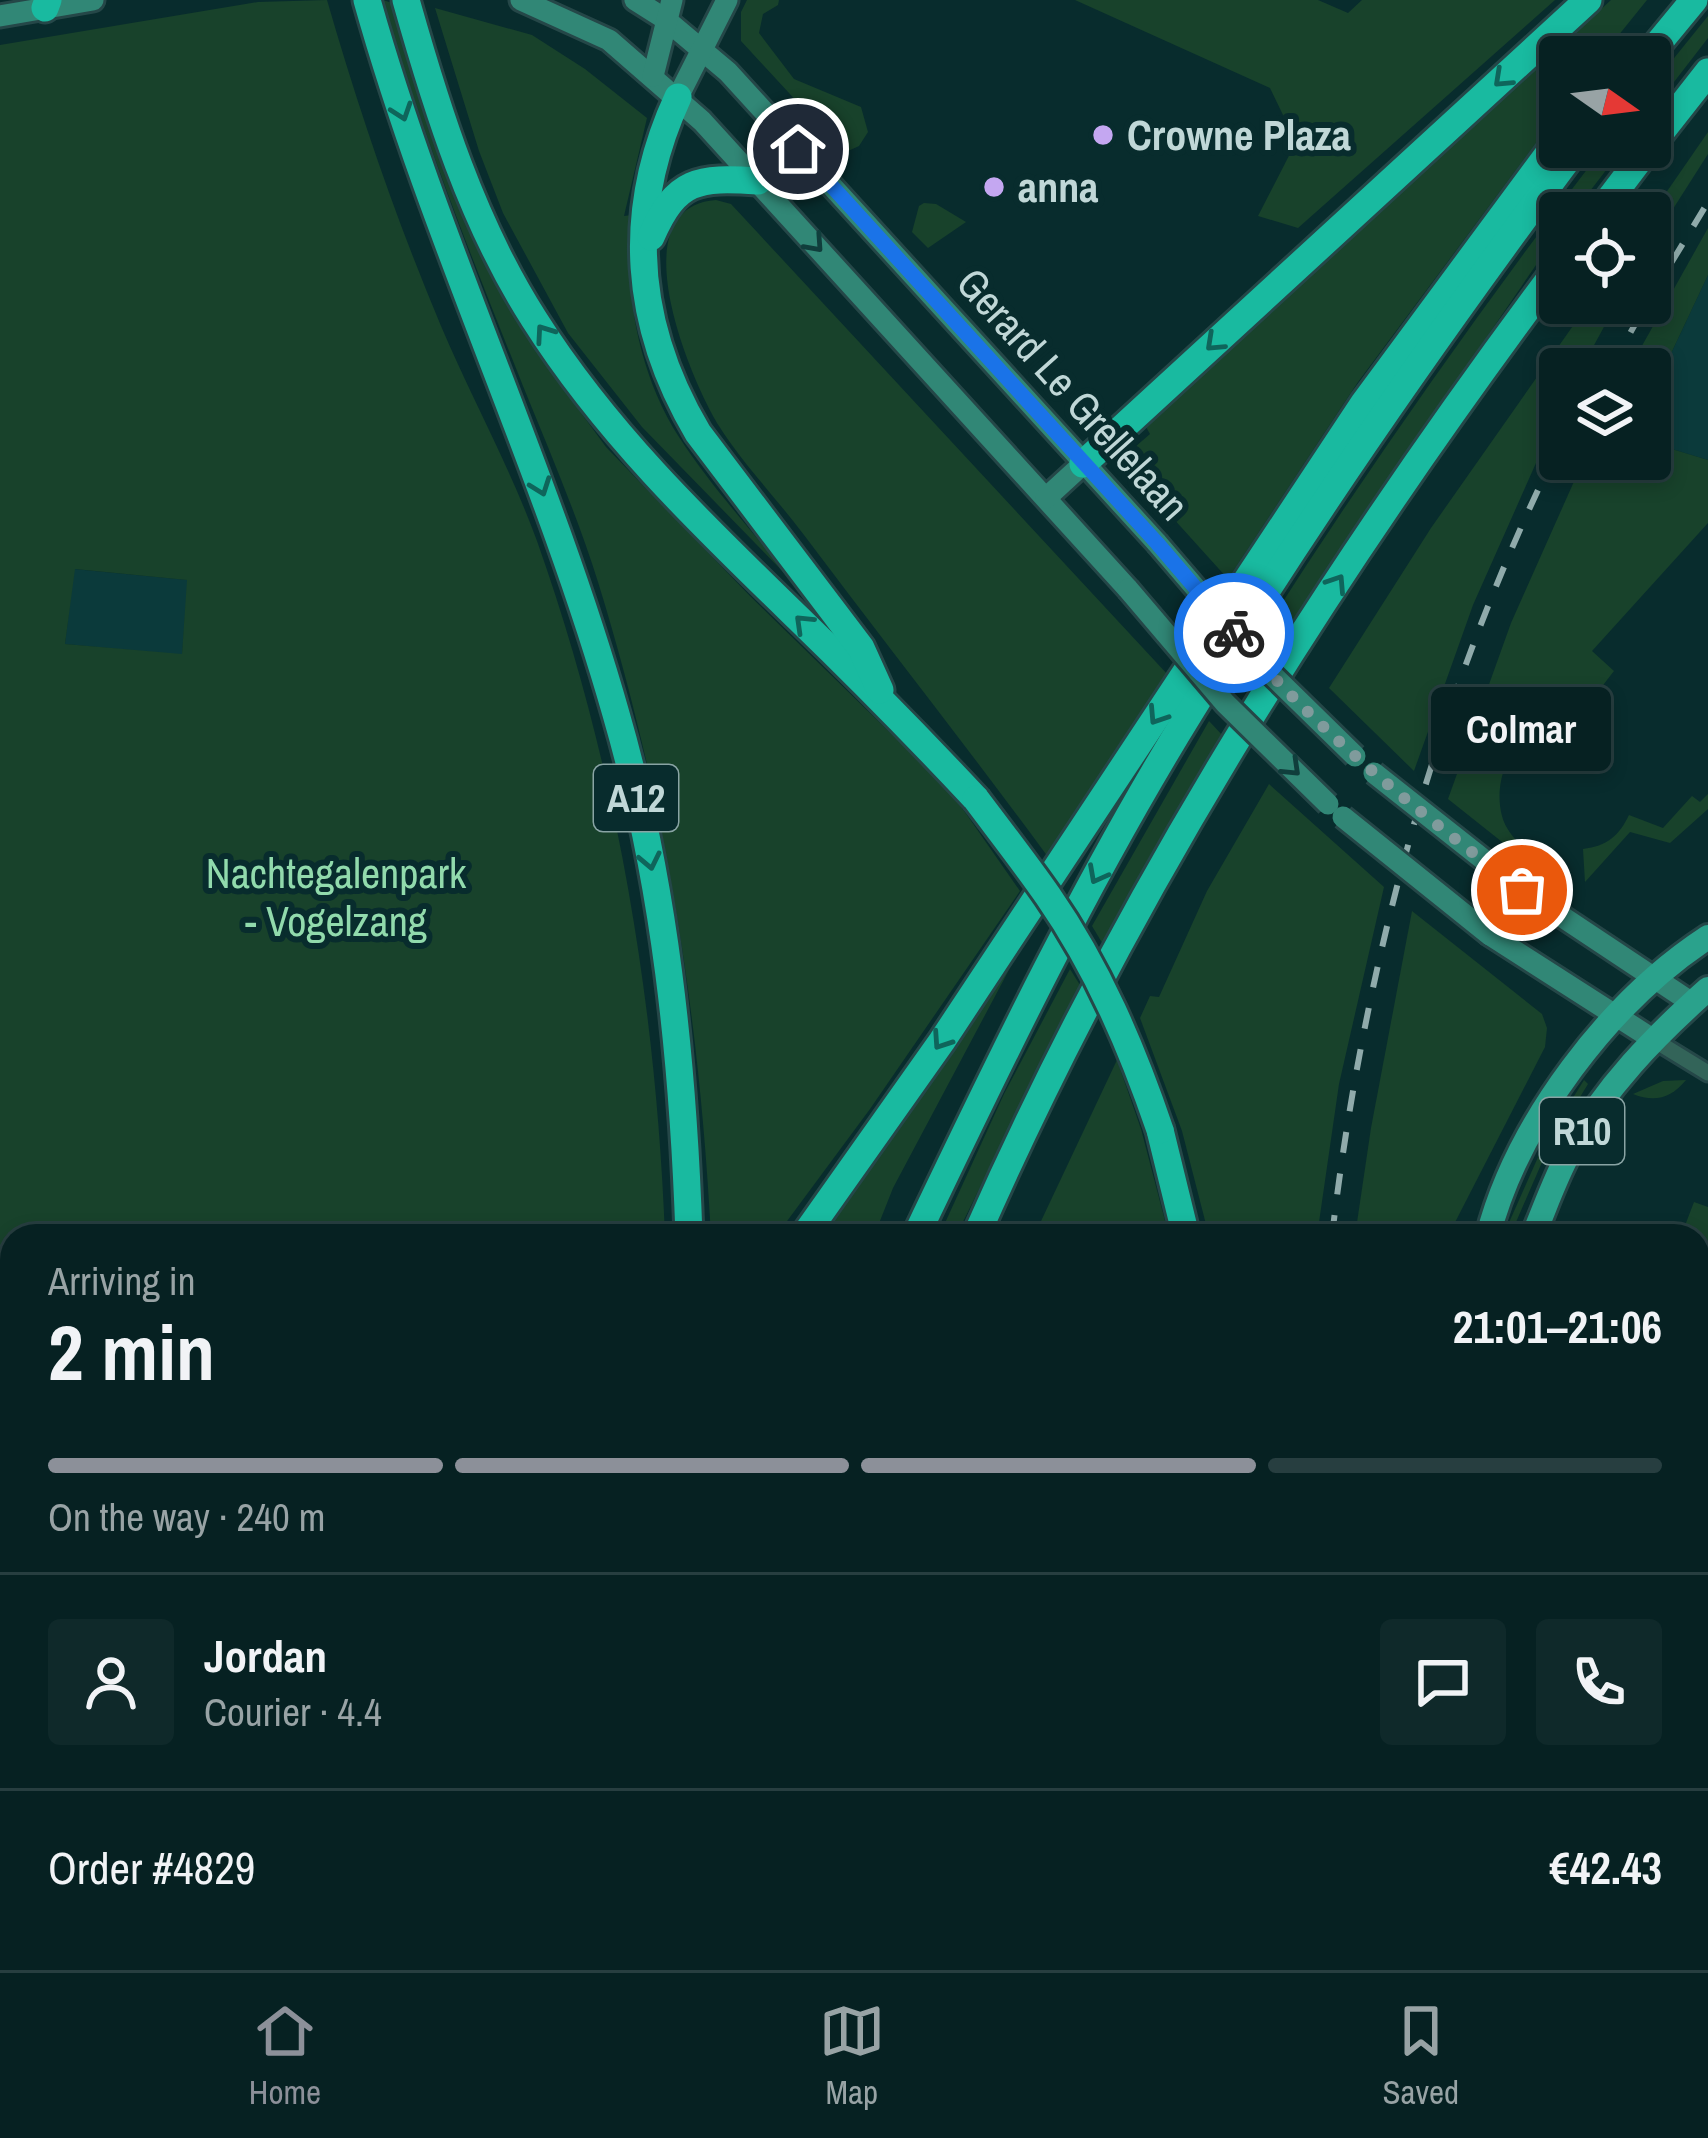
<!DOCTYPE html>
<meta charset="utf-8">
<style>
:root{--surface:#062122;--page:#0f292a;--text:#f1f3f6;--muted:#98a3a5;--line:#273e40;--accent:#8c9099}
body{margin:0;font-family:"Archivo Narrow",sans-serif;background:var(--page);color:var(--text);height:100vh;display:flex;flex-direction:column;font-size:45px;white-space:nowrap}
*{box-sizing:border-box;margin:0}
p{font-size:39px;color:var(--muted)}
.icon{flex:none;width:66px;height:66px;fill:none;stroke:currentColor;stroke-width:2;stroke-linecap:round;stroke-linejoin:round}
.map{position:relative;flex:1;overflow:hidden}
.drawer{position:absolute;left:0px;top:1224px;width:1710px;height:747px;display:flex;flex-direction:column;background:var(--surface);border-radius:36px 36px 0 0;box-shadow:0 6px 18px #0003,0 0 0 3px var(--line)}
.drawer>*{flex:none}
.needle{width:78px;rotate:104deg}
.fabs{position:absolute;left:1539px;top:36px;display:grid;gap:24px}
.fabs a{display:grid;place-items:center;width:132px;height:132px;border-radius:12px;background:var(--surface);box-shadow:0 6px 18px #0003,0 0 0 3px var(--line);font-size:60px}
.pin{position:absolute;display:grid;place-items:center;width:102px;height:102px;color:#fff;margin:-51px;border:6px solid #fff;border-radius:50%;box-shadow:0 3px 12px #0007}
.courier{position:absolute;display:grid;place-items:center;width:120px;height:120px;margin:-60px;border:9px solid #1a73e8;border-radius:50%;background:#fff;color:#222;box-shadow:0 3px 15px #0007}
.bubble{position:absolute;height:84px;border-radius:12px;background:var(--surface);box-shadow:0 6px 18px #0003,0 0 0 3px var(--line);font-size:39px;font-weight:800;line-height:84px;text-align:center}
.head em{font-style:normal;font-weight:800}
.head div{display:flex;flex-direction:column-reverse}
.head{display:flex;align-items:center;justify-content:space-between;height:204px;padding:0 48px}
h1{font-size:78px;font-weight:800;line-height:90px}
.bar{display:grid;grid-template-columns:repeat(4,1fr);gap:18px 12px;align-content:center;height:144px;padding:0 48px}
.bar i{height:15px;border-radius:9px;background:var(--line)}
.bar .on{background:var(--accent)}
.bar p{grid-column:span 4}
.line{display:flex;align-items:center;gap:30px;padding:0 48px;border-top:3px solid var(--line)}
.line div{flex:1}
.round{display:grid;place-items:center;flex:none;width:126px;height:126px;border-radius:12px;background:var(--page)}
.tab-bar{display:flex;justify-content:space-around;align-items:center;height:168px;border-top:3px solid var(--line);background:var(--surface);font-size:33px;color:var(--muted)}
.tab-bar a{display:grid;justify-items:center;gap:6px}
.tab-bar .on{color:var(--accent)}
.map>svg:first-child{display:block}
.built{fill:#0b3a3b}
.green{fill:#18422b;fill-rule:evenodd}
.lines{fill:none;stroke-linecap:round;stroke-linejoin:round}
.street-casing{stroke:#254748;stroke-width:21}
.secondary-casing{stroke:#254748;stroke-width:27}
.primary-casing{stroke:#254748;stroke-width:30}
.highway-casing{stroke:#254748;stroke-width:33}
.street{stroke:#336459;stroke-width:15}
.secondary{stroke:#318776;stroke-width:21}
.primary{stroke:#2aa28c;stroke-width:24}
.highway{stroke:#19baa0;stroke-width:27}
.rail{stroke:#90abab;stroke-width:6;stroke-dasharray:21 21;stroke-linecap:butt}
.secondary-bridge-casing{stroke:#254748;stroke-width:27;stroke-linecap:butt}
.highway-bridge-casing{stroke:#254748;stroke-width:33;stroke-linecap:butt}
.secondary-bridge{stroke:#318776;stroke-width:21}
.highway-bridge{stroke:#19baa0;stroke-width:27}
.oneway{stroke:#0f655b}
.oneway2{stroke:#103e3c}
.done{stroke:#809b9c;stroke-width:12;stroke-dasharray:0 21.6}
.route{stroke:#1a73e8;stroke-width:15}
.poi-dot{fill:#c4a7f1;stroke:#082c2d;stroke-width:4.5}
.labels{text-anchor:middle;stroke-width:12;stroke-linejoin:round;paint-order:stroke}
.shield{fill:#082c2d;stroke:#89a4a4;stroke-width:3}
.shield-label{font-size:39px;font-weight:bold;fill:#c0d7d7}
.poi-label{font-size:42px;font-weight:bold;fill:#c0d7d7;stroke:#082c2d;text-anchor:start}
.street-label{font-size:42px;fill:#c0d7d7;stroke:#082c2d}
.park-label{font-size:42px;fill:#91daac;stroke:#082c2d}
</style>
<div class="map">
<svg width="1708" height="1970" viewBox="0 0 1708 1970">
<rect width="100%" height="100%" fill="#082c2d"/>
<g class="built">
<path d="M1708 275V460L1675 450 1654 438 1650 398Z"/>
<path d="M74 569 188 580 182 655 65 644Z"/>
</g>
<g class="green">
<path d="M327 0C359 111 396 219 441 326 472 399 510 467 537 541 616 763 656 1001 665 1236H12V1797L0 1801V45L258 2ZM75 569 187 580 182 654 65 644Z"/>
<path d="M383 0 392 3 460 211 560 384 606 447 750 596 951 792 1020 891 870 1109 776 1236H711C699 1009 665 799 598 582 577 515 549 450 523 386 472 258 421 132 383 0Z"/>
<path d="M747 0H779L778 5 763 14 759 33 794 79 861 107 868 132 859 146 848 151 837 145 741 41V12Z"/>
<path d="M1075 0H1318L1348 13 1362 0H1555L1298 228 1258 216 1296 142 1270 88Z"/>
<path d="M1611 0H1647L1601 57H1560V111L1358 382 1228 579 1125 465 1127 454 1150 434 1146 427Z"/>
<path d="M435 8 532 35 585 69 647 118 624 216 632 215C623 289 638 373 679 437 712 488 755 534 793 582L642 427 568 333 503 213 479 151Z"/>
<path d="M1708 16V38L1650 113V88Z"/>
<path d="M1708 132V154L1650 245V216Z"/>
<path d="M1604 147H1624L1573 213H1560V230L1282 636 1269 623C1374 459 1486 301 1604 147Z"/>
<path d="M716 200 731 204 1168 675 1048 857C968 748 885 643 804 535 777 499 743 464 719 426 690 379 618 207 716 200Z"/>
<path d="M924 203 936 204 966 222 928 248 912 232 919 206Z"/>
<path d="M1708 228V275L1650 398V369H1629Z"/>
<path d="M1589 303H1617L1581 369H1560V409L1473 605 1414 771 1329 688 1431 528Z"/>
<path d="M1650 425 1655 439 1675 450 1708 460V523L1592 651 1614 671C1601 687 1588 709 1569 720 1561 724 1550 723 1541 727 1509 742 1493 782 1502 816 1506 833 1524 848 1535 862L1536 869 1448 799 1511 623 1584 459H1650Z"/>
<path d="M1209 721 1223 736 1104 946 1092 926Z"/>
<path d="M1269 784 1384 887 1339 1084 1317 1236H1209L1182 1131 1140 1018 1150 996 1159 997 1207 891Z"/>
<path d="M1708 794V809L1670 843 1630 832 1585 882 1583 849C1607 846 1619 836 1629 815L1663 828 1692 796 1700 802Z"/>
<path d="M1412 911 1542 1014 1547 1028 1545 1047 1448 1236H1355L1371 1128Z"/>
<path d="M1010 968 893 1188 874 1236H816Z"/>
<path d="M1070 969 1080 985 956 1236H939L1004 1094Z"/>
<path d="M1117 1060 1141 1129 1169 1236H1034Z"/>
<path d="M1584 1080 1588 1084 1546 1153 1510 1236H1503L1543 1146Z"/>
<path d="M1686 1080C1671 1098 1655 1103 1633 1094L1663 1081Z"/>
<path d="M1694 1202 1708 1207V1277L1698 1279V1236H1681Z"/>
<path d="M1708 1295V1367L1698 1370V1297Z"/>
<path d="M304 1959H593L591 1970H42Z"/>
<path d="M747 1959H816L817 1970H744Z"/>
<path d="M849 1959H1116L1112 1970H850Z"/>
<path d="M1224 1959H1307L1304 1970H1221Z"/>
<path d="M1402 1959H1488L1481 1970H1399Z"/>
</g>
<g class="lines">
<g class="street-casing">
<g id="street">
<path d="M1654 1040 1708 1073"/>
<path d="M1698 1623 1708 1625"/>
</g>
</g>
<g class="secondary-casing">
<g id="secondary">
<path d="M521 0 609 40 702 121 1128 589"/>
<path d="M635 0 665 19 728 72 1157 543"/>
<path d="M0 16 93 0"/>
<path d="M653 76 672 0"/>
<path d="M678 97 727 0"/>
<path d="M1046 498 1083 464"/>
<path d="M1522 890 1692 1003"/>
<path d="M1490 935 1654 1040"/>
<path d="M1698 1830H1708"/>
<path d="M1698 1855 1708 1853"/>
</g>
</g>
<g class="primary-casing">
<g id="primary">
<path d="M1488 1236C1517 1123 1610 1001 1708 937"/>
<path d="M1533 1236C1545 1208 1555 1178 1570 1151 1604 1088 1655 1036 1708 989"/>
<path d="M1315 1970 1318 1959"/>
<path d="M1355 1970 1358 1959"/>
<path d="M1379 1970 1382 1959"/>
<path d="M1497 1970 1504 1959"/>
</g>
</g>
<g class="highway-casing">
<g id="highway">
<path d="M367 0C435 243 547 471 616 714 665 883 683 1060 689 1236"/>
<path d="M406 0C437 110 472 222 534 319 606 433 702 525 798 618 859 677 918 737 976 799"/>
<path d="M45 8 48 0"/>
<path d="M1647 57 1694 0"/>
<path d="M678 97C625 212 634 325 698 433L861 648 880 690"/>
<path d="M1650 146 1708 72"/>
<path d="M1599 213 1649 147"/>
<path d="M651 237C676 179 698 177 758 181"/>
<path d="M1083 464 1588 0"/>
<path d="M1160 1130 1186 1236"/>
<path d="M804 1236 942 1041 1364 403 1560 138"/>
<path d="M916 1236C1001 1058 1087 879 1191 711 1310 516 1440 330 1577 147"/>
<path d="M976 1236C1128 890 1334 567 1560 265"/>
<path d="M0 1827 12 1822"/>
<path d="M0 1918H12"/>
<path d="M0 1952 12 1951"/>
<path d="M830 1959 831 1970"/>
<path d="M615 1970 617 1959"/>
<path d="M647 1970 650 1959"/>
<path d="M703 1970 706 1959"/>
<path d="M1141 1970 1144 1959"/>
</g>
</g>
<use href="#street" class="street"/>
<use href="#secondary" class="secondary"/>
<use href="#primary" class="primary"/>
<use href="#highway" class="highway"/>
<g class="rail">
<path d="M1650 298 1708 202"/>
<path d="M1610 369 1647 303"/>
<path d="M1332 1236C1364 963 1438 691 1560 444"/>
<path d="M1193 1970 1197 1959"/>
</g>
<g class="secondary-bridge-casing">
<g id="secondary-bridge">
<path d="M1157 543 1258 661 1355 756"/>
<path d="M1128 589 1225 703 1328 804"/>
<path d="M1374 773 1522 890"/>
<path d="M1343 817 1490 935"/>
</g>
</g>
<g class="highway-bridge-casing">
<path id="highway-bridge" d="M976 799C1000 831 1025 863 1048 896 1098 968 1132 1048 1160 1130"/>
</g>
<use href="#secondary-bridge" class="secondary-bridge"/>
<use href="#highway-bridge" class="highway-bridge"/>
</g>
<defs><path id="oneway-chevron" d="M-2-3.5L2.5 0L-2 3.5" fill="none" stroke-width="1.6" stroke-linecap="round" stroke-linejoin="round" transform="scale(3)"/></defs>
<g class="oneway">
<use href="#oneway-chevron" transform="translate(1502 79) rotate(137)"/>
<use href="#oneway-chevron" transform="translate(402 112) rotate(71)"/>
<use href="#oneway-chevron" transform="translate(544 333) rotate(-125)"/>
<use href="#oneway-chevron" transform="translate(1214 343) rotate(137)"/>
<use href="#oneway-chevron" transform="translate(541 487) rotate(70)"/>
<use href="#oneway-chevron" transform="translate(1337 583) rotate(-57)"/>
<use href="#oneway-chevron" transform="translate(803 623) rotate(-136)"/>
<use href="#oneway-chevron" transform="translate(1157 716) rotate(123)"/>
<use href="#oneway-chevron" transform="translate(650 861) rotate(78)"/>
<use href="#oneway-chevron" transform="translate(1097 875) rotate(118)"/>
<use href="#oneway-chevron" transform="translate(941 1041) rotate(124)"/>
</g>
<g class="oneway2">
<use href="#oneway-chevron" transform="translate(815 244) rotate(48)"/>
<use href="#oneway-chevron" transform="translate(1292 768) rotate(44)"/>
</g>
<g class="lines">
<path class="done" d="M1234 633C1317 731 1419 813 1522 890"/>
<path class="route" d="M798 149 1157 543 1234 633"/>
</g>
<g class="poi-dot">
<circle cx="1103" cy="135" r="12"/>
<circle cx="994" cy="187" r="12"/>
</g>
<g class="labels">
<g class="shield">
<rect x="594" y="765" width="84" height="66" rx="9"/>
<rect x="1540" y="1098" width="84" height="66" rx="9"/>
</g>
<g class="shield-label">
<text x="636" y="812">A12</text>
<text x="1582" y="1145">R10</text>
</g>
<g class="poi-label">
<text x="1127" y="150">Crowne Plaza</text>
<text x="1018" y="202">anna</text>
</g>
<g class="street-label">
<text transform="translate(1073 394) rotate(48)" y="15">Gerard Le Grellelaan</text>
</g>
<g class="park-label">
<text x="336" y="888">Nachtegalenpark<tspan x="336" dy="48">- Vogelzang</tspan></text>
</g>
</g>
</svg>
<div class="fabs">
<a><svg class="needle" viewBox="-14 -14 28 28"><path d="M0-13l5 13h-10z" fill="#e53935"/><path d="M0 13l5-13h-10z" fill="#98a3a5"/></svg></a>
<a><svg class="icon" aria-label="locate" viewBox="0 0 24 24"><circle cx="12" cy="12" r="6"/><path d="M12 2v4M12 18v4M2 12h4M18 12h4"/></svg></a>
<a><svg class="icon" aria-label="layers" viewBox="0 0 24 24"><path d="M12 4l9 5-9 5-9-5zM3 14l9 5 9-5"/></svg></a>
</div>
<div class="pin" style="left:1522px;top:890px;background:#ea580c"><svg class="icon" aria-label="bag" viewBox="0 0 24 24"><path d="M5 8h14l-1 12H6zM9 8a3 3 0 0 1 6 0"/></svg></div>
<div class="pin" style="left:798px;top:149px;background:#1f2937"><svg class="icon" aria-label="home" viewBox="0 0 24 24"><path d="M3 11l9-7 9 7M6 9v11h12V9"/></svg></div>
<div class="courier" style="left:1234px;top:633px"><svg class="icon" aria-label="bike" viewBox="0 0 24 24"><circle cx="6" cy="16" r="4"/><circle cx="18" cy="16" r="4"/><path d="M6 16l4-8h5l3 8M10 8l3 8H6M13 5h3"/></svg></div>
<div class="bubble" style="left:1431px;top:687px;width:180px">Colmar</div>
<section class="drawer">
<div class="head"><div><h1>2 min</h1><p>Arriving in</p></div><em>21:01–21:06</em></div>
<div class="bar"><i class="on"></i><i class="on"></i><i class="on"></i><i></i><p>On the way · 240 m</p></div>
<div class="line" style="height:216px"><a class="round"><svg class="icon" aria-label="person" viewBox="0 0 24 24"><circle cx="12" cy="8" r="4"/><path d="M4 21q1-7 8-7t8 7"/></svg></a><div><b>Jordan</b><p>Courier · 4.4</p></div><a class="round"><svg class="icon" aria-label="chat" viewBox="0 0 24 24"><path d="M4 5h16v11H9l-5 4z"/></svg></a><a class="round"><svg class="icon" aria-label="phone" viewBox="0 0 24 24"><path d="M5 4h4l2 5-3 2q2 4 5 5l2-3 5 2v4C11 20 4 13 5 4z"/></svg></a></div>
<div class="line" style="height:156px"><div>Order #4829</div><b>€42.43</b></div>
</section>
</div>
<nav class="tab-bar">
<a class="on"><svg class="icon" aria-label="home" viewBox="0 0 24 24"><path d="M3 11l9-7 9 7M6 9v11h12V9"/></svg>Home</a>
<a><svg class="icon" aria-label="map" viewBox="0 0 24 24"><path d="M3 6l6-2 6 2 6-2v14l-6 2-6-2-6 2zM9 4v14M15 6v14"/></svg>Map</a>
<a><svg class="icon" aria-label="saved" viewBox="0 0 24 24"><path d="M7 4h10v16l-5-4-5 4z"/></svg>Saved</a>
</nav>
